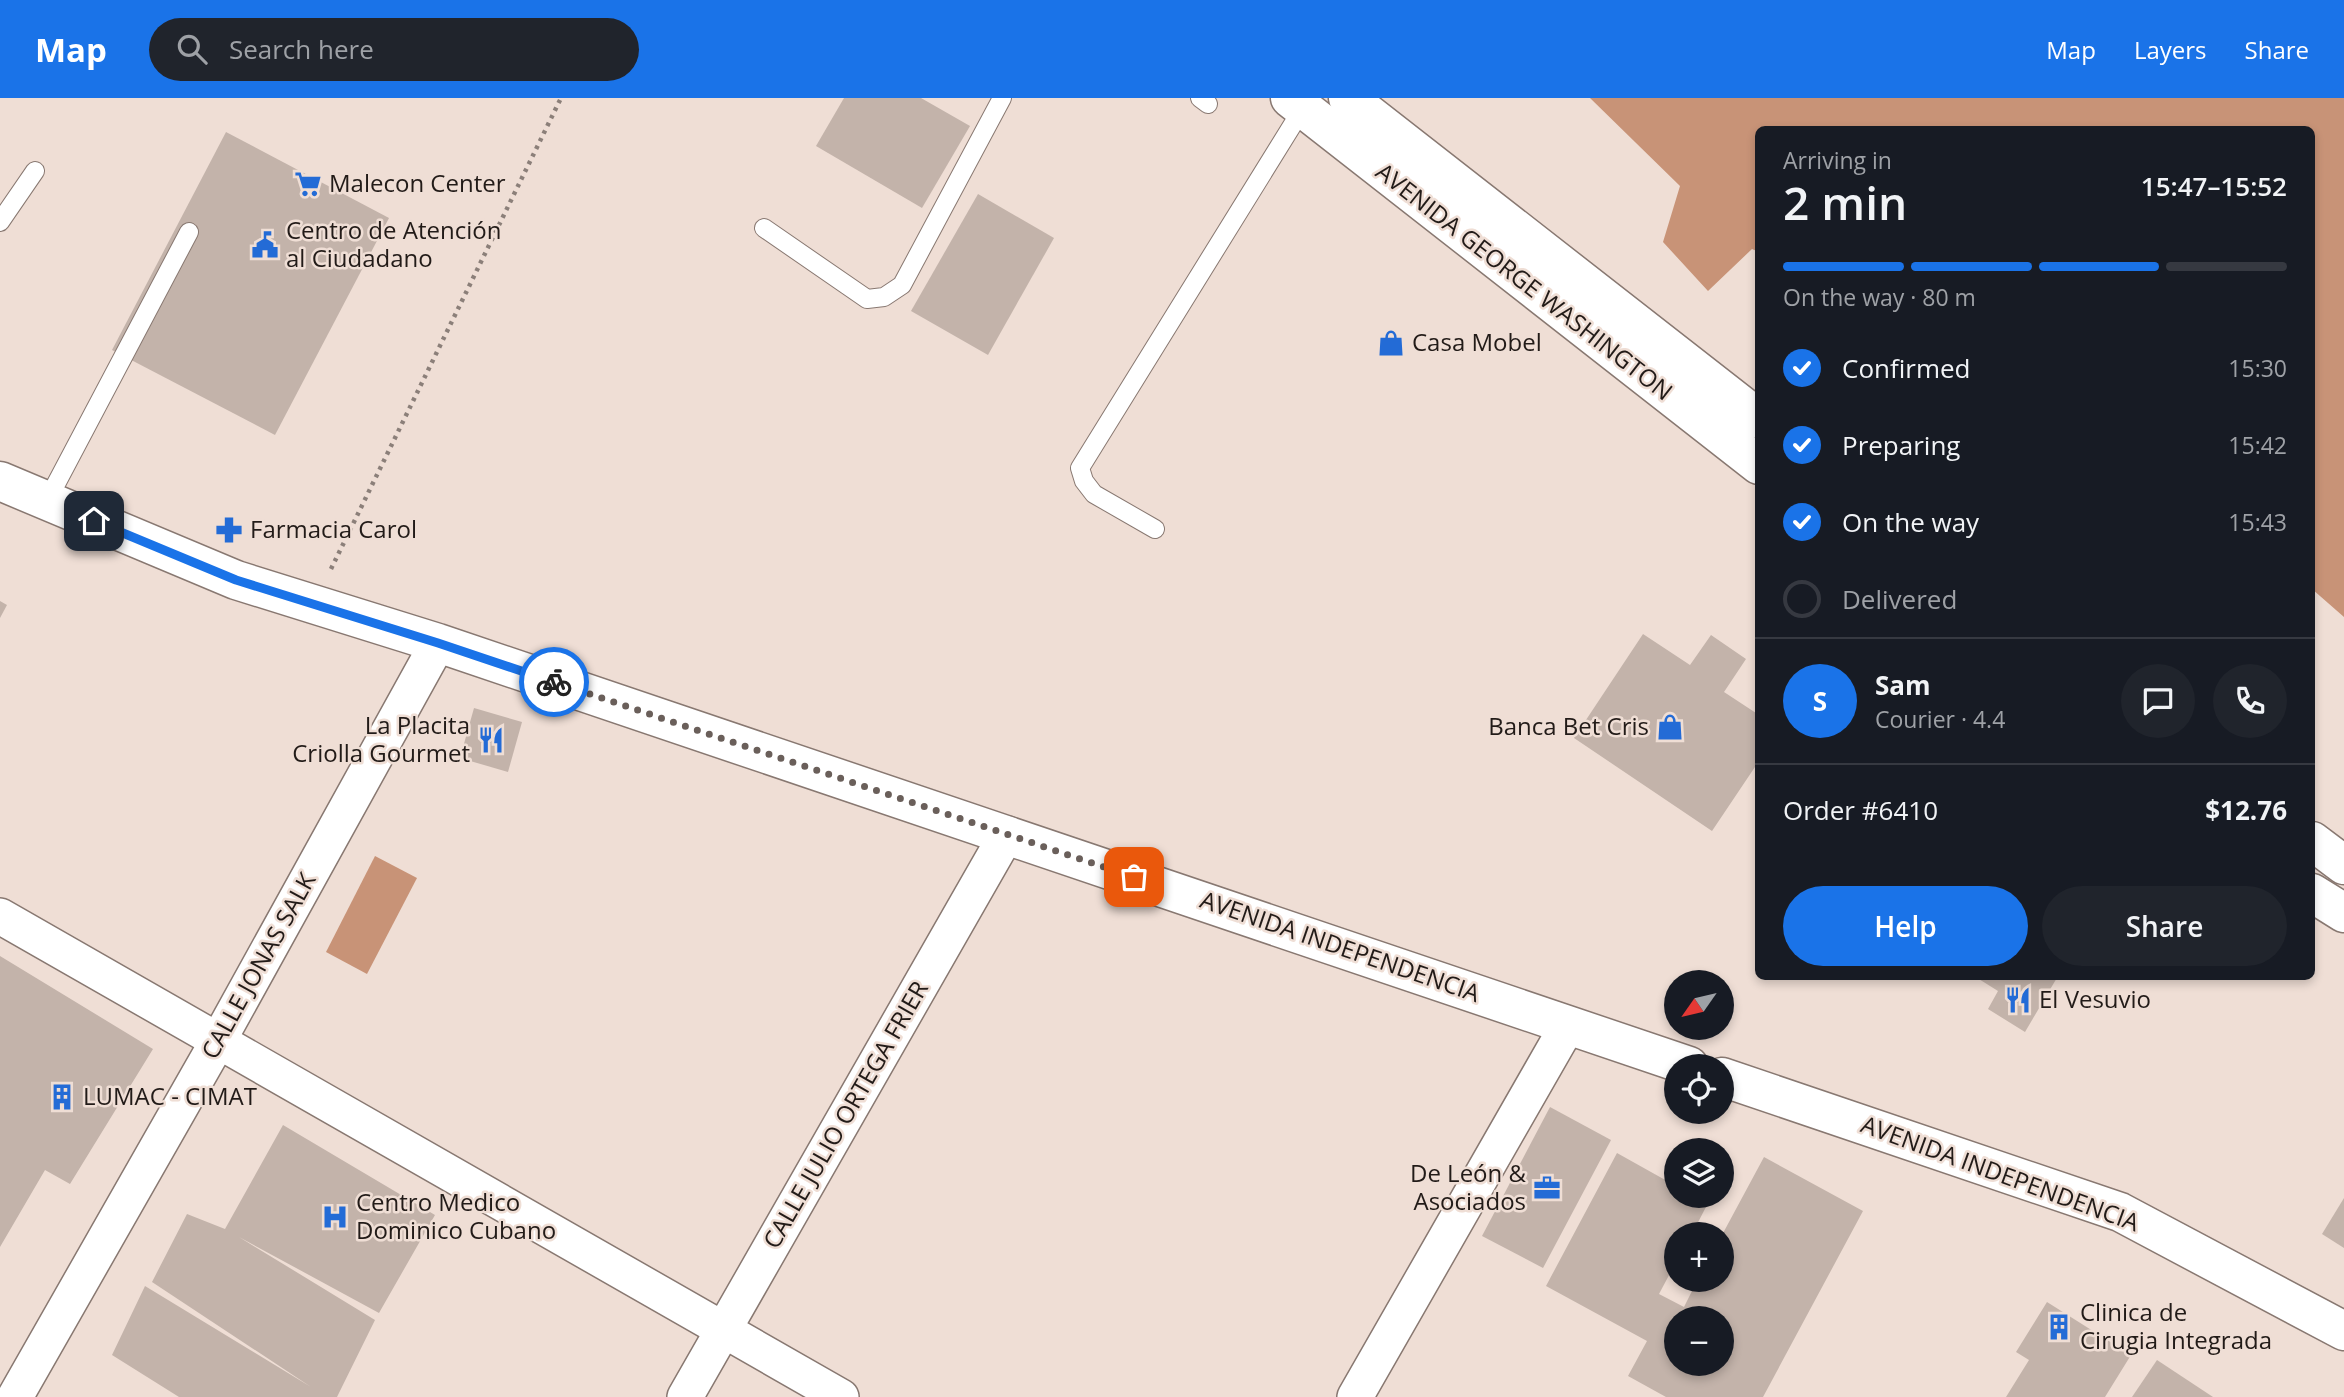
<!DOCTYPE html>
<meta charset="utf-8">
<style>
:root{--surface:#171b24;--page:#20242c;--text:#f1f3f6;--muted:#9ea1a6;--line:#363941;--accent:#1a73e8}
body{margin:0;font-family:"Open Sans",sans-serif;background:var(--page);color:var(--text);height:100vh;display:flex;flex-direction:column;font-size:26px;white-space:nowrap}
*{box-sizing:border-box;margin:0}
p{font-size:23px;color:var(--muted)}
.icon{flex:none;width:38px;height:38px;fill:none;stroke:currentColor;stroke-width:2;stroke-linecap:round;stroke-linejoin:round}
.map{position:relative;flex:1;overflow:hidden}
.details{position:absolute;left:1755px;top:28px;width:560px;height:854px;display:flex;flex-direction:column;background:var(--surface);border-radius:10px;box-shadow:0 4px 10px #0003}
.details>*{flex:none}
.needle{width:46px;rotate:236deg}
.controls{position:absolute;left:1664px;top:872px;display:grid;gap:14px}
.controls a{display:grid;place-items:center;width:70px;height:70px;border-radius:50%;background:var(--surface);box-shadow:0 4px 10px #0003;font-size:35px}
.pin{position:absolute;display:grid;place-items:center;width:60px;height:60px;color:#fff;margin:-30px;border-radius:14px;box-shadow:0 4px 10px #0006}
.courier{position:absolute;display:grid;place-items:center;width:70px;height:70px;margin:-35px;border:5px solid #1a73e8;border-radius:50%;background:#fff;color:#222;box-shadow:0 2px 9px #0007}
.summary em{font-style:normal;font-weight:600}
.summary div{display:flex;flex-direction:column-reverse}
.summary{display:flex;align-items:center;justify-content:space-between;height:119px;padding:0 28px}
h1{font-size:46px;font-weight:600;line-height:52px}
.bar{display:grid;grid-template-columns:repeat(4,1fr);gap:10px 7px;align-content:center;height:84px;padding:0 28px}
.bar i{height:9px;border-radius:5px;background:var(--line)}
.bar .active{background:var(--accent)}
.bar p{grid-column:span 4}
.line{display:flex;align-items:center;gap:18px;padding:0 28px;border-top:2px solid var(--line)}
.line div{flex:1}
.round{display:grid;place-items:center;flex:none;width:74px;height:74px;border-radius:37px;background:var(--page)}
ol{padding:0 28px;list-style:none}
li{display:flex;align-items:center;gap:21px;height:77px}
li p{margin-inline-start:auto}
li .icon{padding:7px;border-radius:50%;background:var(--accent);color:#fff;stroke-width:4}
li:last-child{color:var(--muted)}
li i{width:38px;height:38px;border:4px solid var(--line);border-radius:50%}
.button{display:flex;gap:14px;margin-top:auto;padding:14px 28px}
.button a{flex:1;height:80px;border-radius:42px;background:var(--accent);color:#fff;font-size:28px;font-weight:600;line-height:80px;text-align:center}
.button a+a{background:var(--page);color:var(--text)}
header{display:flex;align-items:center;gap:42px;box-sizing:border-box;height:98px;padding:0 35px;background:var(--accent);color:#fff}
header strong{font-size:33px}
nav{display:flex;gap:38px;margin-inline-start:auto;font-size:24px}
.search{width:490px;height:63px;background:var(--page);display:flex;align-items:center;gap:18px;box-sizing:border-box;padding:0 24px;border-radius:38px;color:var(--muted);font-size:26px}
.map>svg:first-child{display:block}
.water{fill:#c89377}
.building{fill:#c3b3aa;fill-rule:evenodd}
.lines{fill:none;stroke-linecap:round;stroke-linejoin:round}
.lane-casing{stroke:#887871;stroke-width:20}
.street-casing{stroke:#887871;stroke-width:38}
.secondary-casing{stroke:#887871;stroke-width:41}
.highway-casing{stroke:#887871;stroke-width:41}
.path{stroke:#8b7f79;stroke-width:4.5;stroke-dasharray:3.5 5;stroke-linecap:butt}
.lane{stroke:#fff;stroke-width:18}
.street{stroke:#fff;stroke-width:35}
.secondary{stroke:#fff;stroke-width:38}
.highway{stroke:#fff;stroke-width:38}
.done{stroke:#6a5f5a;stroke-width:7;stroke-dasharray:0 12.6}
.route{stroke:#1a73e8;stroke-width:9}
.labels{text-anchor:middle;stroke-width:5;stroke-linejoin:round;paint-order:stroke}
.poi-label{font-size:24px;fill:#221b18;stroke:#efded5;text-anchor:start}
.street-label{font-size:24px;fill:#221b18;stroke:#efded5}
</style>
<header>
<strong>Map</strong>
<div class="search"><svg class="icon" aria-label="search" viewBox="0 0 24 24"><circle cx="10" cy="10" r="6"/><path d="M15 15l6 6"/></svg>Search here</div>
<nav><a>Map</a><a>Layers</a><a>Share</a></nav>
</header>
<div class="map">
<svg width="2344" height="1299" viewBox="0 0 2344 1299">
<rect width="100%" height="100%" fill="#efded5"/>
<g class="water">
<path d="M1590 0H2344V519L2312 491V32H1759V154L1752 151 1708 193 1663 144 1680 88Z"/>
<path d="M375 758 417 780 367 876 326 854Z"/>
</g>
<g class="building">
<path d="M844 0H921L970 28 922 110 816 48Z"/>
<path d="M226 34 389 120 275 337 112 252Z"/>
<path d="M978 96 1054 140 988 257 911 213Z"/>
<path d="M0 503 7 507 0 520Z"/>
<path d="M1643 536 1690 567 1711 537 1746 561 1724 594 1759 617V663L1712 733 1574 640Z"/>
<path d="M474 610 522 624 508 674 460 660Z"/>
<path d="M0 858 153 951 70 1086 45 1072 0 1149Z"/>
<path d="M1974 878H2058L2025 934 1988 911 1998 893Z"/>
<path d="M1550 1009 1611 1042 1543 1170 1482 1138Z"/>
<path d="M283 1027 435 1117 379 1215 239 1139 375 1222 337 1299H179L112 1257 145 1188 311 1289 152 1184 187 1116 225 1131Z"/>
<path d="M1617 1055 1676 1088V1097H1693L1708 1105 1692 1136H1676V1164L1659 1196 1684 1209 1698 1181H1722V1137L1764 1059 1863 1113 1763 1299H1666L1628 1278 1647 1243 1546 1188ZM1676 1220H1722V1265H1676Z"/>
<path d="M2344 1100V1150L2322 1136Z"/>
<path d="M2047 1204 2131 1257 2105 1299H2006L2029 1262 2016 1254Z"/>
<path d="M2157 1262 2213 1299H2132Z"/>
</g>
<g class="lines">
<g class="lane-casing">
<g id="lane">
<path d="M1200 0 1208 6"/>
<path d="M0 124 35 73"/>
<path d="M764 130 867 201 884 199 902 187 1002 0"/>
<path d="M47 403 189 134"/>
<path d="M1155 431 1094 396 1084 383 1080 370 1303 10"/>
</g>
</g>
<g class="street-casing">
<g id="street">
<path d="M0 818 841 1299"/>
<path d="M15 1299 218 943 438 545"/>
<path d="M685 1299 1007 736"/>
<path d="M1355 1299 1568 927"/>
</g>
</g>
<g class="secondary-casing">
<g id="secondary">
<path d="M0 383 236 482 438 545 1689 968"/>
<path d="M1722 979 2120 1114 2344 1233"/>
</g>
</g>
<g class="highway-casing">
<g id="highway">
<path d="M1290 0 1759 367"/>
<path d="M1348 0 1759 321"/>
<path d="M2312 743 2344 767"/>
<path d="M2312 795 2344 815"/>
</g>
</g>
<path class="path" d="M331 471 561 0"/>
<use href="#lane" class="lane"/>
<use href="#street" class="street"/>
<use href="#secondary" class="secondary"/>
<use href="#highway" class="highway"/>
</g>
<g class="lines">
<path class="done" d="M554 584 1134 779"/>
<path class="route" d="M94 423 236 482 438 545 554 584"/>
</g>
<defs>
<g id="supermarket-bare" transform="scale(2.1)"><path d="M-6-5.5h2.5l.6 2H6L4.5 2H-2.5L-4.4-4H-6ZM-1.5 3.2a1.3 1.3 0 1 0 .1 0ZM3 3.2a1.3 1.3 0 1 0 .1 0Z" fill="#236bd6" stroke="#efded5" stroke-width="2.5" paint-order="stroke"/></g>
<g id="civic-bare" transform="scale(2.1)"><path d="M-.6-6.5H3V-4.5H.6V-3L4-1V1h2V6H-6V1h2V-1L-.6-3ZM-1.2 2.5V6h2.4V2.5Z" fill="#236bd6" stroke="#efded5" stroke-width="2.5" paint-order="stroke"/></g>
<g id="shop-bare" transform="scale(2.1)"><path d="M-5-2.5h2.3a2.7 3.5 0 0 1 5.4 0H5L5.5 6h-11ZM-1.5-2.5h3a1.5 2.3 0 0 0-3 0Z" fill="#236bd6" stroke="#efded5" stroke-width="2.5" paint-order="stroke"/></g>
<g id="pharmacy-bare" transform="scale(2.1)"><path d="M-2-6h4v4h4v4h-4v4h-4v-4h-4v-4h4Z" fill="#236bd6" stroke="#efded5" stroke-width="2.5" paint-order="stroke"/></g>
<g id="restaurant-bare" transform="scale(2.1)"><path d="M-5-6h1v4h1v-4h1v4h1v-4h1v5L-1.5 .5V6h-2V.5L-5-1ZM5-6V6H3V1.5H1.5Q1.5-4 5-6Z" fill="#236bd6" stroke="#efded5" stroke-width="2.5" paint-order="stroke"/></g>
<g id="building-bare" transform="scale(2.1)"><path d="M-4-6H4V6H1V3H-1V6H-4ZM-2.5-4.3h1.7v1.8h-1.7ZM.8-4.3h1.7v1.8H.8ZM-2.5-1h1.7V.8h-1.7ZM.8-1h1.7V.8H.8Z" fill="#236bd6" stroke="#efded5" stroke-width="2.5" paint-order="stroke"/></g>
<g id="office-bare" transform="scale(2.1)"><path d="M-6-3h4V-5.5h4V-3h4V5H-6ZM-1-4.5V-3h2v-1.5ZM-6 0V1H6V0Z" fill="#236bd6" stroke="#efded5" stroke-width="2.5" paint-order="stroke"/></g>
<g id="hospital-bare" transform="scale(2.1)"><path d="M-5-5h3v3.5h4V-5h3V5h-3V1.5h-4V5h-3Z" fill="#236bd6" stroke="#efded5" stroke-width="2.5" paint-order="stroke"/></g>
</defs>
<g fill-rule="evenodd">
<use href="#supermarket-bare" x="308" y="86"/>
<use href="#civic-bare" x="265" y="147"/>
<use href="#shop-bare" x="1391" y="245"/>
<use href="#pharmacy-bare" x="229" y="432"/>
<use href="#shop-bare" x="1670" y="629"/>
<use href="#restaurant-bare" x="491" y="642"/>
<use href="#restaurant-bare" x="2018" y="902"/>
<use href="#building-bare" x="62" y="999"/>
<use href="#office-bare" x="1547" y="1090"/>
<use href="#hospital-bare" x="335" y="1119"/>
<use href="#building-bare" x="2059" y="1229"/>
</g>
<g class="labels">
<g class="poi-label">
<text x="329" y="94">Malecon Center</text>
<text x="286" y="141">Centro de Atención<tspan x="286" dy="28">al Ciudadano</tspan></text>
<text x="1412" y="253">Casa Mobel</text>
<text x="250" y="440">Farmacia Carol</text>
<text x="470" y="636" text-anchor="end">La Placita<tspan x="470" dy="28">Criolla Gourmet</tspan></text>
<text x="1649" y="637" text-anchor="end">Banca Bet Cris</text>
<text x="2039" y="910">El Vesuvio</text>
<text x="83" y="1007">LUMAC - CIMAT</text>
<text x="1526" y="1084" text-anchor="end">De León &amp;<tspan x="1526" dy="28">Asociados</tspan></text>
<text x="356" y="1113">Centro Medico<tspan x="356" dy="28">Dominico Cubano</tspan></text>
<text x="2080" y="1223">Clinica de<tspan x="2080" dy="28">Cirugia Integrada</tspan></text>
</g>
<g class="street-label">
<text transform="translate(1524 184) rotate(38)" y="8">AVENIDA GEORGE WASHINGTON</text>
<text transform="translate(1340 849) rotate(19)" y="8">AVENIDA INDEPENDENCIA</text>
<text transform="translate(259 868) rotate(-61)" y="8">CALLE JONAS SALK</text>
<text transform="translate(846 1017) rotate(-60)" y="8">CALLE JULIO ORTEGA FRIER</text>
<text transform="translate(2000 1076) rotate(20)" y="8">AVENIDA INDEPENDENCIA</text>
</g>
</g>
</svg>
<div class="controls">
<a><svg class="needle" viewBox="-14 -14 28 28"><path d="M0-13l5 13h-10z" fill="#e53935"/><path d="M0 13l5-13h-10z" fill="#9ea1a6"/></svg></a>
<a><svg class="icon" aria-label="locate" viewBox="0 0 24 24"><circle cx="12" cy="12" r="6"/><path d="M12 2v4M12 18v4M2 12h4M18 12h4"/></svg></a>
<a><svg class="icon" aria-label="layers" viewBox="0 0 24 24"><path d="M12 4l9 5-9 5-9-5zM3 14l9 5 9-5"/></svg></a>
<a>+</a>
<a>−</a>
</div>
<div class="pin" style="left:1134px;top:779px;background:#ea580c"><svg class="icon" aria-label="bag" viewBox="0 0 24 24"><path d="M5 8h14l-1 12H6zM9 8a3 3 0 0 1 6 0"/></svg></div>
<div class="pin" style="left:94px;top:423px;background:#1f2937"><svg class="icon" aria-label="home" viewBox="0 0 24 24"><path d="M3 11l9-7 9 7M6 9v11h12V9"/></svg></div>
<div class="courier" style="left:554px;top:584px"><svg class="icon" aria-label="bike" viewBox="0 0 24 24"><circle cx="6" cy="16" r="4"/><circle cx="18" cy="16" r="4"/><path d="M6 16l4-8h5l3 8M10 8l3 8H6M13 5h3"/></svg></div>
<section class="details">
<div class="summary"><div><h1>2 min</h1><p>Arriving in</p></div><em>15:47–15:52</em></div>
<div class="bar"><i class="active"></i><i class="active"></i><i class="active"></i><i></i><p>On the way · 80 m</p></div>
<ol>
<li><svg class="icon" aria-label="check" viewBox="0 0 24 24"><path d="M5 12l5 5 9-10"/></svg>Confirmed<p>15:30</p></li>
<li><svg class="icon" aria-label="check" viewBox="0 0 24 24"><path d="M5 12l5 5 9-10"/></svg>Preparing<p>15:42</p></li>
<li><svg class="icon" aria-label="check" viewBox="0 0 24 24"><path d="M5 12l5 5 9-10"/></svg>On the way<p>15:43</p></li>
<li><i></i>Delivered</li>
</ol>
<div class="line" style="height:126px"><b class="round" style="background:var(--accent);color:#fff">S</b><div><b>Sam</b><p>Courier · 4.4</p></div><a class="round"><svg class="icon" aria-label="chat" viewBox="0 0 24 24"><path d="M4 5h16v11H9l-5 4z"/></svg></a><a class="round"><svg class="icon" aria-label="phone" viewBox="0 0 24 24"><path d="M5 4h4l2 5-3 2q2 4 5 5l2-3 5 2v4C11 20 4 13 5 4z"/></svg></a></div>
<div class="line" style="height:91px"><div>Order #6410</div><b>$12.76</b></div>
<div class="button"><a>Help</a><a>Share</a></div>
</section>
</div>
